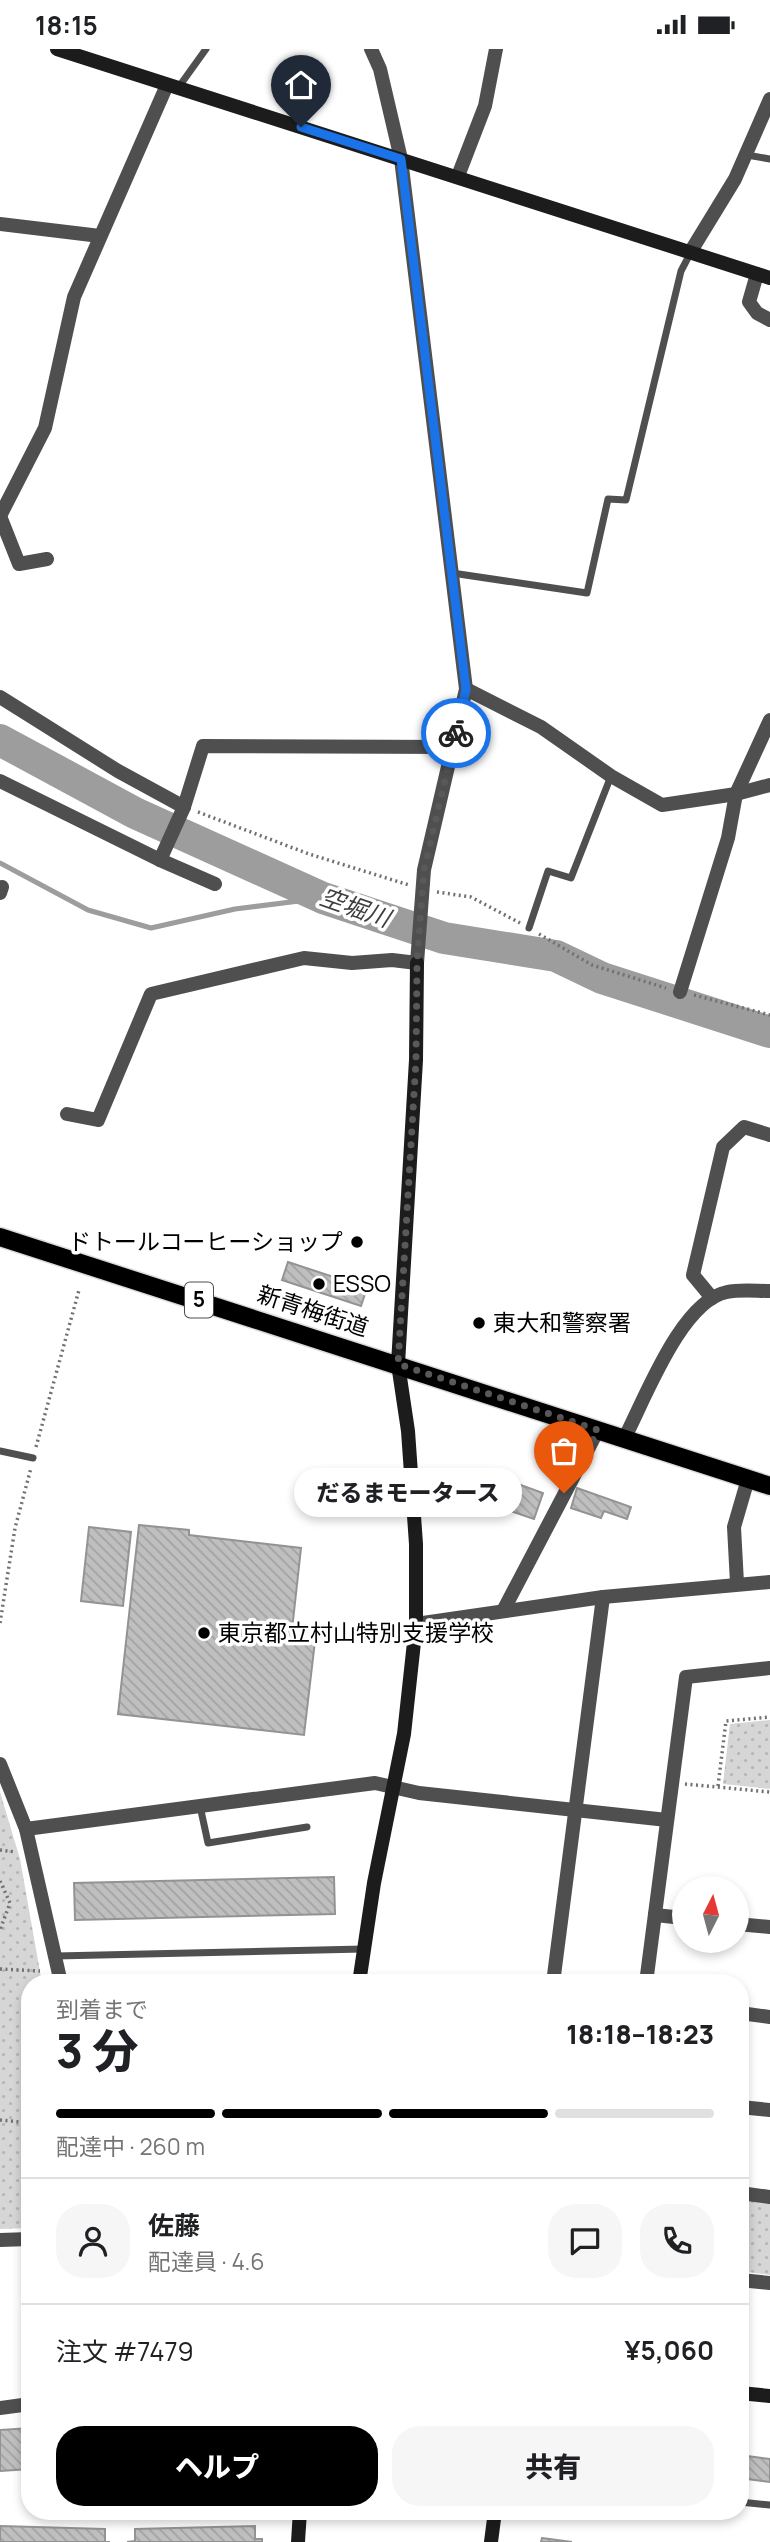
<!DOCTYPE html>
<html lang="ja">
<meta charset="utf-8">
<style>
:root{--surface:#fff;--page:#f6f6f6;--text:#202124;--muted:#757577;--line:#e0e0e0;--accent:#000}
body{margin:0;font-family:Manrope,"Noto Sans JP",sans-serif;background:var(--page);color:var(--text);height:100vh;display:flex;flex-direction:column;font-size:26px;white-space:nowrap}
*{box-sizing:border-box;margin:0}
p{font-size:23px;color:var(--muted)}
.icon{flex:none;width:38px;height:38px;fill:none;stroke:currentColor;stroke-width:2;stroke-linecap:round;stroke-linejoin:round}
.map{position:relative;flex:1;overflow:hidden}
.details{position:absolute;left:21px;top:1925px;width:728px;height:546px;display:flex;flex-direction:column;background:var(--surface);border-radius:28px;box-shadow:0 4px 10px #0003}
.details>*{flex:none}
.needle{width:46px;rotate:6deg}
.tools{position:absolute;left:672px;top:1827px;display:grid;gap:14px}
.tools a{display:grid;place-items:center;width:77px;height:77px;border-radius:50%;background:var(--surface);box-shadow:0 4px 10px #0003;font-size:35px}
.pin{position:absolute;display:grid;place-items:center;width:60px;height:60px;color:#fff;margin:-72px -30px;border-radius:50% 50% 50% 0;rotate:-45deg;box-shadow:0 0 7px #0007}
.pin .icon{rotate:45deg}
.courier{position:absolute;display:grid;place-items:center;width:70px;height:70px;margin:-35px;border:5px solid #1a73e8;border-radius:50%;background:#fff;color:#222;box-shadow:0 2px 9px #0007}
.bubble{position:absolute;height:49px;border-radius:24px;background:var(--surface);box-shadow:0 4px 10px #0003;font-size:23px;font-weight:800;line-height:49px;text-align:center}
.summary em{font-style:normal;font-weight:800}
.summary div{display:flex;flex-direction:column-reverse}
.summary{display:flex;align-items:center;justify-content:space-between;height:119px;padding:0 35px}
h1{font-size:46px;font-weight:800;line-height:52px}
.bar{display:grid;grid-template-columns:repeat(4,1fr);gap:10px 7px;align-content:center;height:84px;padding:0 35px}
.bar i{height:9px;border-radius:5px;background:var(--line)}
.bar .on{background:var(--accent)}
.bar p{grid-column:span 4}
.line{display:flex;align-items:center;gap:18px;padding:0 35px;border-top:2px solid var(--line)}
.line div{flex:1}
.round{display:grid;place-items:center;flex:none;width:74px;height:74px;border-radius:28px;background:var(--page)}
.button{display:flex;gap:14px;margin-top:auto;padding:14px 35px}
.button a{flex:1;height:80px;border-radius:28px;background:var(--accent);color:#fff;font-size:28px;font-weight:800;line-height:80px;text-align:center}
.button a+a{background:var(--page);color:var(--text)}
.status{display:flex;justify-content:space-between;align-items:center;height:49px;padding:0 35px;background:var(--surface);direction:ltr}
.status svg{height:19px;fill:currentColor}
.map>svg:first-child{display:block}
.park{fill:url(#park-dots)}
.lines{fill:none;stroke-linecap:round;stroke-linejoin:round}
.stream{stroke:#9d9d9d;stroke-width:5}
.river{stroke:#9d9d9d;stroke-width:32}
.building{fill:url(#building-back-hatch);stroke:#939393;stroke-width:2}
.primary-casing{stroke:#dbdbdb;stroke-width:21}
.path{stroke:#717171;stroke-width:3.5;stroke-dasharray:2 3.5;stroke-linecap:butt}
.lane{stroke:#4f4f4f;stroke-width:7}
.street{stroke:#4f4f4f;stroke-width:14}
.secondary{stroke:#1c1c1c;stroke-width:14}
.primary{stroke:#000;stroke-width:18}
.done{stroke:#595959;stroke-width:7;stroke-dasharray:0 12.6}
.route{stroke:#1a73e8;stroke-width:9}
.poi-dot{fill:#000;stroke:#fff;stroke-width:2.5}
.labels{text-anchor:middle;stroke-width:7;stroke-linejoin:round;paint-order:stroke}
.shield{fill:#fff;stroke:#4c4c4c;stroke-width:2}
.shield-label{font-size:21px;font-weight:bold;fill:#000}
.poi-label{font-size:23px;fill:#000;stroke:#fff;text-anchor:start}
.street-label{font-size:23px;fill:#000;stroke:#fff}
.water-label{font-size:24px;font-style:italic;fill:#3e3e3e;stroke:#fff}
</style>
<div class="status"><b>18:15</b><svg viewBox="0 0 49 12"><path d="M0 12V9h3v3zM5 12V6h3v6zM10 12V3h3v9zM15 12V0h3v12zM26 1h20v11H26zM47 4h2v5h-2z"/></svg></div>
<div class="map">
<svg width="770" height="2493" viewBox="0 0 770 2493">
<defs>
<pattern id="park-dots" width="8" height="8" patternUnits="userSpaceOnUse" patternTransform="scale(1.75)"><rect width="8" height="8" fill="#d6d6d6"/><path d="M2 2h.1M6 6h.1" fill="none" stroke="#b6b6b6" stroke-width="1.8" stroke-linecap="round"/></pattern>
<pattern id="building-back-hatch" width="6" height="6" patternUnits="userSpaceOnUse" patternTransform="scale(1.75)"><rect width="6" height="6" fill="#bfbfbf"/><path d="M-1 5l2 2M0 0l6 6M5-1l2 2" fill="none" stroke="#a2a2a2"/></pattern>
</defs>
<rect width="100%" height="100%" fill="#fff"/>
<g class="park">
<path d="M770 1671V1740L723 1735 730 1675Z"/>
<path d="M0 1743 20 1810 42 1934H30V2179L0 2180Z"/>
<path d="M740 2150 770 2154V2226L740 2222Z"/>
</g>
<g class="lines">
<path class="stream" d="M0 814 88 861 151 879 235 860 323 849"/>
<path class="river" d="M0 691 135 764 323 849 444 889 556 907 602 929 770 983"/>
</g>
<g class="building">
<path d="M288 1213 367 1239 361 1257 282 1231Z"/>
<path d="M493 1426 543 1444 534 1470 484 1453Z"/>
<path d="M577 1439 631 1458 627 1470 604 1462 601 1469 571 1459Z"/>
<path d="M139 1476 189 1481V1486L301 1499 291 1590 315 1592 304 1686 118 1665Z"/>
<path d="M89 1478 131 1483 123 1557 81 1552Z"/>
<path d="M334 1828 335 1865 75 1871 74 1834Z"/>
<path d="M30 2379V2420L0 2422V2381Z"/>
<path d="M740 2406 770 2410V2433L740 2429Z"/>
<path d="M0 2477 105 2480V2493H110H0Z"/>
<path d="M255 2477V2490H262V2493H127L135 2492V2480Z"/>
<path d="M542 2489 572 2493H541Z"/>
</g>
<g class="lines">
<g class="primary-casing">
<path id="primary" d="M0 1188 770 1437"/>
</g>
<g class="path">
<path d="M198 763 309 805 409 836"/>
<path d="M437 843 471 848 520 874"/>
<path d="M539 885 592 916 666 939"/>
<path d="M694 946 770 966"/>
<path d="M36 1398 79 1241"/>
<path d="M0 1574 15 1479 31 1419"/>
<path d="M685 1735 770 1743"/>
<path d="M718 1737 726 1672 770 1668"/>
<path d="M0 1801 16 1803"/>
<path d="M0 1832 10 1854 0 1881"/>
<path d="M0 1920 40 1922"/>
<path d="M0 2071 30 2074"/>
</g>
<g class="lane">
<path d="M178 39 206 0"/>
<path d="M747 106 770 110"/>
<path d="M452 524 587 544 608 450 626 451 681 222 691 203"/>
<path d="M529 879 548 822 571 829 611 727"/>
<path d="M0 1402 33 1409"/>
<path d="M200 1757 208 1794 307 1778"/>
<path d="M56 1907 363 1900"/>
<path d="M740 2453 770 2456"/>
</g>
<g class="street">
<path d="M458 127 485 57 496 0"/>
<path d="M0 175 100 187"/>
<path d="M691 202 735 130 770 50"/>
<path d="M757 225 749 253 757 264 770 271"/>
<path d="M0 467 45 379 74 248 167 36"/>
<path d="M0 467 19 515 47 510"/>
<path d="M466 640 541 678 611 727 662 756 736 745 770 736"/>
<path d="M0 648 118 722 184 758"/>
<path d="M0 732 160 811 215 835"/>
<path d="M160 811 184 758 203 697 453 698"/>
<path d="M0 844 2 838"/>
<path d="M680 943 728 789 736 745 770 671"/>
<path d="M67 1065 98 1071 151 945 304 909 352 914 392 911 417 914 424 821 466 640 401 110 380 20 371 0"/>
<path d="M712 1249 693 1226 723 1098 744 1078 770 1086"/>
<path d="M624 1390C645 1350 681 1252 727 1243 740 1240 756 1242 770 1242"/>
<path d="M737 1534 734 1478 748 1430"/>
<path d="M503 1562 598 1381"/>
<path d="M416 1575 603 1548 770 1533"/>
<path d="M0 1715 26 1780 61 1934"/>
<path d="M26 1780 375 1734 419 1744 667 1771"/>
<path d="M655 1866 684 1869"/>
<path d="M737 1875 770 1878"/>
<path d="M553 1934 603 1548"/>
<path d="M646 1934 686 1628 770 1619"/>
<path d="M740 1964 770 1968"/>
<path d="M740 2058 770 2061"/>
<path d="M740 2144 770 2148"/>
<path d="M0 2191 30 2190"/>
<path d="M740 2231 770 2234"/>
<path d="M0 2359 30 2355"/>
</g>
<g class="secondary">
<path d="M57 0 770 229"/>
<path d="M359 1934 374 1834 404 1685 416 1575V1495L408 1382 398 1315 416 1011 417 914"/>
<path d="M740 2344 770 2347"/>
<path d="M298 2493 300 2462"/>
<path d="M491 2493 495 2462"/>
</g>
<use href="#primary" class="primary"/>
</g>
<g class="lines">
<path class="done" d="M456 684 424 821 422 846 417 914 416 1011 398 1315 598 1381 564 1444"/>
<path class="route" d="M301 78 401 110 466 640 456 684"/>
</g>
<g class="poi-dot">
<circle cx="357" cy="1193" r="7"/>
<circle cx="319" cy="1235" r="7"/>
<circle cx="479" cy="1274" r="7"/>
<circle cx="204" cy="1584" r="7"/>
</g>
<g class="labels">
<rect class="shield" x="185" y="1233.5" width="28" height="35" rx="5"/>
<g class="shield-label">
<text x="199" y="1258">5</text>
</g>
<g class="poi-label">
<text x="343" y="1201" text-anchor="end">ドトールコーヒーショップ</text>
<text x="333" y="1243">ESSO</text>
<text x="493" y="1282">東大和警察署</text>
<text x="218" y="1592">東京都立村山特別支援学校</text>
</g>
<g class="street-label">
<text transform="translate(313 1262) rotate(18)" y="8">新青梅街道</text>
</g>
<g class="water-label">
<text transform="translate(355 859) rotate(19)" y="8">空堀川</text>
</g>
</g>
</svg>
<div class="tools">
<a><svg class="needle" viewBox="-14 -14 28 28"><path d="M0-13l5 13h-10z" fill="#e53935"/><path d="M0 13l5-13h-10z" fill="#757577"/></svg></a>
</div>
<div class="pin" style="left:564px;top:1444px;background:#ea580c"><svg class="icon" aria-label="bag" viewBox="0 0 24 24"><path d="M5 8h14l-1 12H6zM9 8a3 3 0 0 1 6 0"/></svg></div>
<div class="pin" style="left:301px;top:78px;background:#1f2937"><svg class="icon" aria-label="home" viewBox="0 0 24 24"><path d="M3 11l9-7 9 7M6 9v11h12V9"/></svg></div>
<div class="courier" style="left:456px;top:684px"><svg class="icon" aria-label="bike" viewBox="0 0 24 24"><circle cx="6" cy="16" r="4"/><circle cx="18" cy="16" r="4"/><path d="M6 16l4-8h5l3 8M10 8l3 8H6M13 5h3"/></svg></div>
<div class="bubble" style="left:294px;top:1419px;width:228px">だるまモータース</div>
<section class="details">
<div class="summary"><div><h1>3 分</h1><p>到着まで</p></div><em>18:18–18:23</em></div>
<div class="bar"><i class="on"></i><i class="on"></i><i class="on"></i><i></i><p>配達中 · 260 m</p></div>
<div class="line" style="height:126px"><a class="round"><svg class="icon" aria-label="person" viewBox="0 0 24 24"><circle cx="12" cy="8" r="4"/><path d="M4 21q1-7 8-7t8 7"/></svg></a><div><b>佐藤</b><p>配達員 · 4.6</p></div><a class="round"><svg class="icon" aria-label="chat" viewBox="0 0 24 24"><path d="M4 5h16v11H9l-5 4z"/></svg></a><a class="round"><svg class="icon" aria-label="phone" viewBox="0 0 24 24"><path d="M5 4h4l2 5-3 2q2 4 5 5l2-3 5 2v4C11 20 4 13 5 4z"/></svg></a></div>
<div class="line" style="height:91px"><div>注文 #7479</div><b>¥5,060</b></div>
<div class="button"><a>ヘルプ</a><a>共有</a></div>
</section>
</div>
